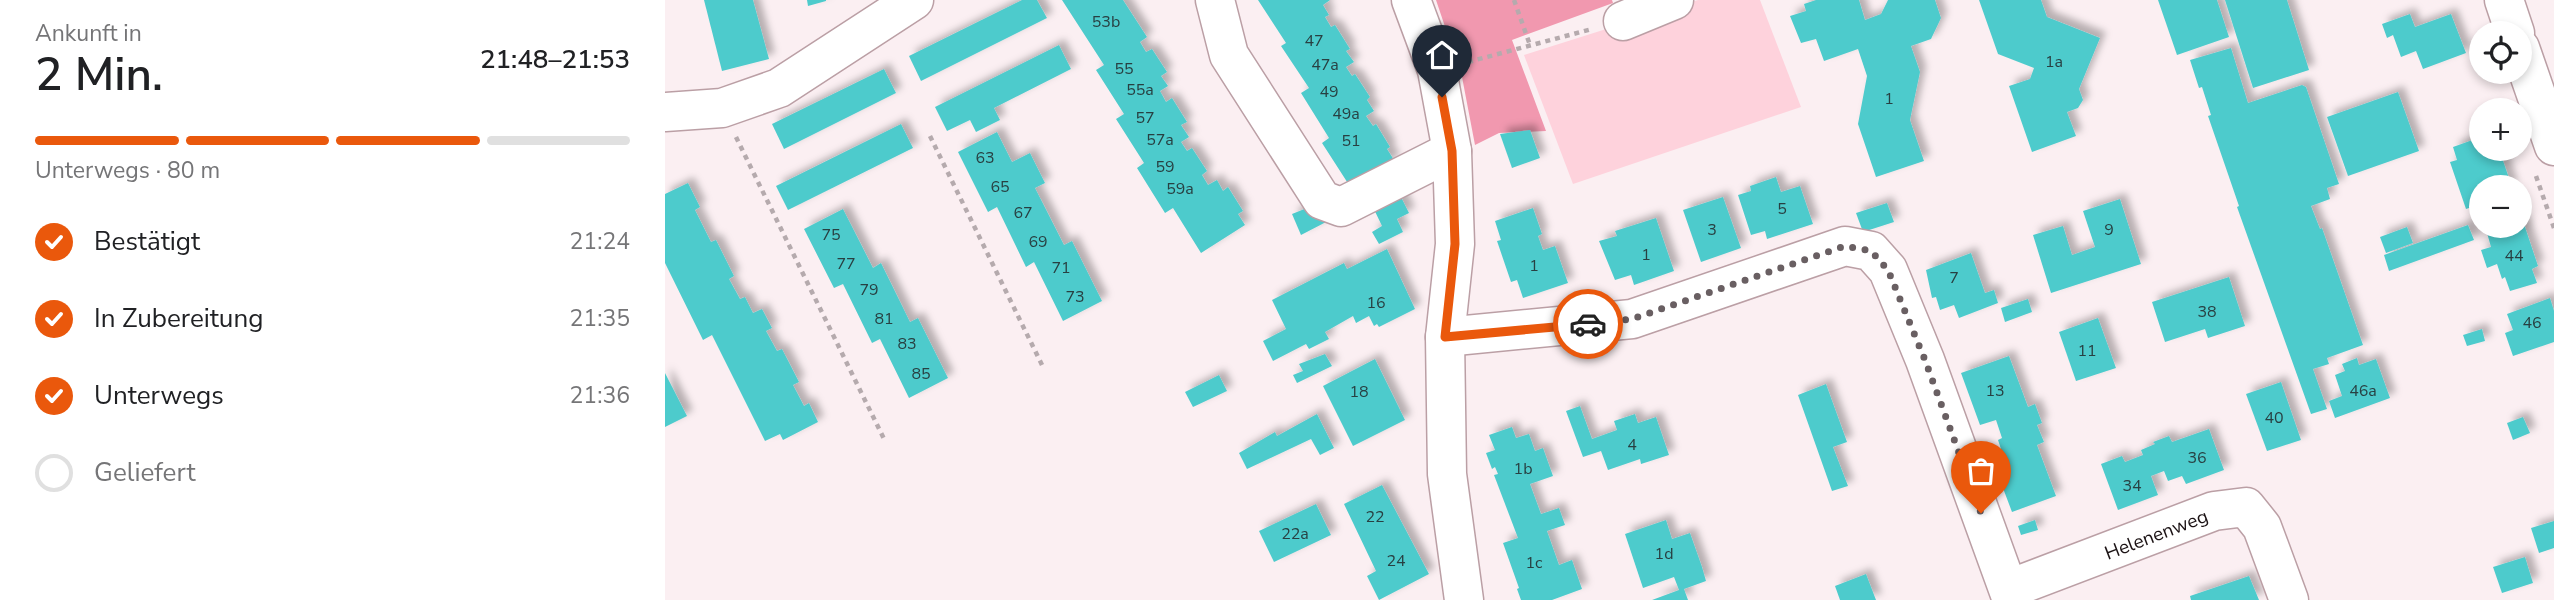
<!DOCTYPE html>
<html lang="de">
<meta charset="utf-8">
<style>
:root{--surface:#fff;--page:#f6f6f6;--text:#202124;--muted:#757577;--line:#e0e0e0;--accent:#ea580c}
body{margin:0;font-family:"Nunito Sans",sans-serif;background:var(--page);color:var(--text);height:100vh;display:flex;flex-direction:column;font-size:26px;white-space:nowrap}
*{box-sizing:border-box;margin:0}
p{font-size:23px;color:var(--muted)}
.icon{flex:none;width:38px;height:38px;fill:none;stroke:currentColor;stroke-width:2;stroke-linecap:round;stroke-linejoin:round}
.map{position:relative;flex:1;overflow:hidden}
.side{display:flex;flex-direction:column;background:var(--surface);width:665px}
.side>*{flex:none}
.fabs{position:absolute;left:1804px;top:21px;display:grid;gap:14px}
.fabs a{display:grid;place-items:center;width:63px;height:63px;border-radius:50%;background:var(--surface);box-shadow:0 4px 10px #0003;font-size:35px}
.pin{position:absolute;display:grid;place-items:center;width:60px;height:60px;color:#fff;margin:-72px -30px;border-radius:50% 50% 50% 0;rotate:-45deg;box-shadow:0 0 7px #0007}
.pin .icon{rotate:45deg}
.courier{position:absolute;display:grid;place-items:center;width:70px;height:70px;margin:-35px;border:5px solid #ea580c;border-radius:50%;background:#fff;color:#222;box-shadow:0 2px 9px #0007}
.head em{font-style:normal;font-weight:600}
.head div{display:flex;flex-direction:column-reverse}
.head{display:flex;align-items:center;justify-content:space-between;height:119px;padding:0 35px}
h1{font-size:46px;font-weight:600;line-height:52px}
.bar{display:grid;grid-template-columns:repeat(4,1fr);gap:10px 7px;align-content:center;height:84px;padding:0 35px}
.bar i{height:9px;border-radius:5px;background:var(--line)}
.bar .selected{background:var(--accent)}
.bar p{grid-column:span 4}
ol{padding:0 35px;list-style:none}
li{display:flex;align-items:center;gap:21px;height:77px}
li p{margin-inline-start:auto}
li .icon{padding:7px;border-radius:50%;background:var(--accent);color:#fff;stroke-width:4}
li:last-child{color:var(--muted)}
li i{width:38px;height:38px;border:4px solid var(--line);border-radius:50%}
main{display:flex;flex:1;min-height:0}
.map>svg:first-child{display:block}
.green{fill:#fed2dc}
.forest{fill:#f198af}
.building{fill:#4ecbcc;filter:url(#shadow)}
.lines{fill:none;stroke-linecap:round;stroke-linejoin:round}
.minor-casing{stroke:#bb9fa5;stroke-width:41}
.path{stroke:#b5aaad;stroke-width:4.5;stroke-dasharray:5 5;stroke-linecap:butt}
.minor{stroke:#fff;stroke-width:38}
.done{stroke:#695f62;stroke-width:7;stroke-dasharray:0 12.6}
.route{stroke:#ea580c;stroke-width:9}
.labels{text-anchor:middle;stroke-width:5;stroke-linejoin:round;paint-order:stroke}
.number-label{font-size:16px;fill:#284042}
.street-label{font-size:19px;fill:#1b1214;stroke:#fff}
</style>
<main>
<section class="side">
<div class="head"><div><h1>2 Min.</h1><p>Ankunft in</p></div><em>21:48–21:53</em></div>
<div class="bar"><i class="selected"></i><i class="selected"></i><i class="selected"></i><i></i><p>Unterwegs · 80 m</p></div>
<ol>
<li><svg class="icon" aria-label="check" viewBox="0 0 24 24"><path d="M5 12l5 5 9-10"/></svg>Bestätigt<p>21:24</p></li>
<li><svg class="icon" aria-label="check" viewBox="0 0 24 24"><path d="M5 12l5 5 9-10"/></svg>In Zubereitung<p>21:35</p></li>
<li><svg class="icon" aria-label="check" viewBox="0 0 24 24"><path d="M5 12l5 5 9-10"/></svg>Unterwegs<p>21:36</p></li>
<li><i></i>Geliefert</li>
</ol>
</section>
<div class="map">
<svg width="1889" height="600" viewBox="0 0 1889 600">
<defs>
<filter id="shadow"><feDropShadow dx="6" dy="-6" stdDeviation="3.5" flood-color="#0004"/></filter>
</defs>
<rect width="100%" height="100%" fill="#fbeff2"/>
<path class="green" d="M1033 0H1095L1136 107 908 184 859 55Z"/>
<path class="forest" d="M771 0H947L948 3 847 40 881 131 834 133 810 145 797 77Z"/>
<g class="building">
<path d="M39 0H88L104 59 57 71Z"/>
<path d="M142 0H161V1L143 6Z"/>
<path d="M357 0H372L382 18 256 81 244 56Z"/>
<path d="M397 0H458L482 37 475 42 481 52 487 49 502 72 496 76 503 86 495 91 501 102 507 98 522 122 516 125 524 137 516 142 522 151 527 148 542 171 537 175 543 185 552 180 558 191 563 187 578 211 573 214 580 225 536 253 508 208 500 213 472 168 479 163 451 119 459 114 431 70 439 65Z"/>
<path d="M593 0H665L658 5 664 15 660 17 666 27 670 25 685 49 681 51 689 62 681 67 687 76 690 74 705 97 702 100 709 111 701 116 708 126 711 124 725 147 722 149 729 160 686 188 657 143 664 138 636 93 644 88 616 46 621 43Z"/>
<path d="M1151 0H1194L1200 20 1216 14 1223 0H1270L1276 18 1266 39 1246 46 1255 72 1245 120 1259 161 1211 177 1193 124 1202 76 1193 49 1159 61 1151 39 1136 43 1125 16 1141 11 1139 4Z"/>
<path d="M1314 0H1376L1382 17 1435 38 1414 89 1418 100 1413 108 1402 112 1411 136 1367 152 1344 86 1365 79 1369 68 1333 54Z"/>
<path d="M1493 0H1552L1564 37 1512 55Z"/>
<path d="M1560 0H1622L1644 70 1588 88Z"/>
<path d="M1745 14 1750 27 1786 14 1801 53 1758 69 1751 51 1736 57 1728 35 1722 38 1717 24Z"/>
<path d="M394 45 406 69 329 108 335 120 311 132 305 120 282 131 270 107Z"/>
<path d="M1566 48 1583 103 1637 85 1641 87 1674 184 1662 188 1665 199 1646 206 1655 229 1657 228 1698 345 1662 358 1664 364 1648 369 1662 409 1646 414 1572 207 1574 206 1543 116 1546 115 1537 87 1534 88 1525 60Z"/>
<path d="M219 69 231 93 119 149 107 124Z"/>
<path d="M1733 92 1754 151 1683 176 1662 117Z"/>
<path d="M236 124 248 148 123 210 111 186Z"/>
<path d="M865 130 875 158 847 168 835 134Z"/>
<path d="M332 132 347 162 365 153 380 183 370 188 399 245 407 241 437 301 398 321 369 262 361 267 332 207 323 212 293 152Z"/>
<path d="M1816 137V149H1834L1847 187H1816V204L1801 209 1785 162 1792 160 1788 147Z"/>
<path d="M1111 177 1116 192 1135 186 1148 224 1102 239 1100 231 1086 235 1073 195 1086 191 1085 186Z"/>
<path d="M23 183 35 207 30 210 46 242 51 240 69 276 64 279 75 299 80 297 88 313 97 309 107 328 101 331 112 351 117 349 134 382 128 385 139 406 144 403 153 422 118 440 115 434 100 441 47 335 38 340 0 263V194Z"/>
<path d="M731 187 744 213 732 219 738 232 714 244 707 232 717 226 705 201Z"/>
<path d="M1058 197 1076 248 1036 262 1018 210Z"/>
<path d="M1455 199 1476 264 1386 293 1368 235 1398 226 1407 255 1430 247 1418 211Z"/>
<path d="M1222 203 1229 222 1198 232 1191 213Z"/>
<path d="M652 204 663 221 636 235 627 214Z"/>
<path d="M868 208 877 234 873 236 878 250 890 246 903 283 858 298 852 280 846 282 832 241 836 240 830 221Z"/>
<path d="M178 209 208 268 216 263 245 322 253 318 283 378 244 398 215 339 207 343 178 284 169 288 139 229Z"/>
<path d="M991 218 1009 271 969 285 966 275 950 280 934 241 952 236 950 231Z"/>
<path d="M1858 221 1873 266 1867 269 1872 283 1845 291 1840 277 1837 279 1832 264 1822 268 1816 250 1826 247 1822 233 1844 226H1855V222Z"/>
<path d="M1803 225 1809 240 1724 271 1719 255Z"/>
<path d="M1742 227 1748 243 1721 253 1715 237Z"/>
<path d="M722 249 750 309 714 327 712 324 709 326 704 316 691 323 688 316 660 332 664 339 644 349 641 344 608 361 598 341 621 329 607 300 679 263 682 269Z"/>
<path d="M1306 253 1320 293 1329 290 1333 303 1294 318 1289 305 1275 310 1271 297 1267 298 1261 270Z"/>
<path d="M1564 277 1580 326 1543 338 1540 329 1500 342 1487 302Z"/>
<path d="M1885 298 1889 311V342L1848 356 1840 333 1848 330 1842 314Z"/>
<path d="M1363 299 1367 312 1340 322 1336 308Z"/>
<path d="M1433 318 1451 368 1411 381 1394 332Z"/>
<path d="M1817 329 1820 341 1802 346 1798 335Z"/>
<path d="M660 354 667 366 632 383 628 375 638 371 634 364Z"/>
<path d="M1344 356 1363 407 1370 404 1377 423 1372 425 1379 442 1372 445 1391 496 1347 512 1327 459 1338 455 1333 440 1337 438 1331 420 1315 425 1296 373Z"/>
<path d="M1692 358 1694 365 1711 359 1725 398 1670 418 1664 401 1677 396 1670 375 1680 371 1677 364Z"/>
<path d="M710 359 740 420 688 446 658 386Z"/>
<path d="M0 373 22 416 0 427Z"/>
<path d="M554 375 562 391 528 407 520 392Z"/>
<path d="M1616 382 1636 440 1602 451 1581 394Z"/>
<path d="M1161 384 1182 442 1168 447 1183 486 1167 491 1133 395Z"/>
<path d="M915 406 927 439 952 430 949 421 970 414 973 423 991 417 1004 455 976 464 975 459 943 470 936 451 918 457 901 411Z"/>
<path d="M652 414 669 448 655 455 646 439 582 469 574 453 610 432 612 436Z"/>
<path d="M1858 417 1865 433 1848 440 1842 423Z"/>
<path d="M847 427 851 438 864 434 870 451 878 448 888 476 865 484 876 514 894 508 900 525 882 531 894 565 907 560 917 589 887 600H856L852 589 854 588 838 543 853 538 829 475 833 474 830 467 827 469 821 453 830 450 824 435Z"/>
<path d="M1544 429 1559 470 1521 484 1517 476 1503 481 1499 471 1486 476 1493 495 1453 510 1436 464 1457 456 1460 462 1478 455 1476 450 1490 444 1488 442 1504 436 1507 442Z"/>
<path d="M717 485 764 574 714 600 702 576 711 571 679 504Z"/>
<path d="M651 504 666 535 609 562 594 531Z"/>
<path d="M1001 520 1007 539 1025 533 1037 567 1041 581 1019 589 1023 600H987L1014 590 1009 577 978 588 960 534Z"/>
<path d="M1370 520 1373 530 1356 535 1353 526Z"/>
<path d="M1889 521V548L1874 553 1866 528Z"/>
<path d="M1860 557 1868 583 1837 593 1828 567Z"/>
<path d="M1201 574 1211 600H1175L1170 586Z"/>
<path d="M1584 576 1594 600H1526L1525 596Z"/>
</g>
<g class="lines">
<g class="minor-casing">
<g id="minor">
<path d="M550 0 564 55 657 200 676 207 787 151"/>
<path d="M746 0 772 70 787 151 790 244 780 337 782 474 799 600"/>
<path d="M1839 0 1850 33"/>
<path d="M958 21 1009 0"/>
<path d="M1855 48 1889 146"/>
<path d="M0 112 57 108 114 88 249 0"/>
<path d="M780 337 967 319 1180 246 1206 251 1223 270 1260 360 1347 600"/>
<path d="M1344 589 1549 511 1581 507 1597 527 1624 600"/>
</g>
</g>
<g class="path">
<path d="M849 0 865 45"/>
<path d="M803 62 927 29"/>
<path d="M265 136 377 365"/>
<path d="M71 137 220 441"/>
<path d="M1871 176 1889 228"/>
</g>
<use href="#minor" class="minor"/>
</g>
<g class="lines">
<path class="done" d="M923 324 967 319 1180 246 1206 251 1223 270 1260 360 1316 513"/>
<path class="route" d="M777 97 787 151 790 244 780 337 923 324"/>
</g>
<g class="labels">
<g class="number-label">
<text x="441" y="27">53b</text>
<text x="649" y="46">47</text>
<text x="1389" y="67">1a</text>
<text x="660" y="70">47a</text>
<text x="459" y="74">55</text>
<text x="475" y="95">55a</text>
<text x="664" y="97">49</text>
<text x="1224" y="104">1</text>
<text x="681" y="119">49a</text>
<text x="480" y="123">57</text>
<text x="495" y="145">57a</text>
<text x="686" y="146">51</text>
<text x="320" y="163">63</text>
<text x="500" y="172">59</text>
<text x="335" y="192">65</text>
<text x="515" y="194">59a</text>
<text x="1117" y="214">5</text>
<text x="358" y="218">67</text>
<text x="1047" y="235">3</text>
<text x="1444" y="235">9</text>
<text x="166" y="240">75</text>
<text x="373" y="247">69</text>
<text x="981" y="260">1</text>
<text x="1849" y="261">44</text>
<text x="181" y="269">77</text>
<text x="869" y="271">1</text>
<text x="396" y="273">71</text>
<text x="1289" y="283">7</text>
<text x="204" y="295">79</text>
<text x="410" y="302">73</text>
<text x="711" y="308">16</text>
<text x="1542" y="317">38</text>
<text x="219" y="324">81</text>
<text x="1867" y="328">46</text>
<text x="242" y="349">83</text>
<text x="1422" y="356">11</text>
<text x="256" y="379">85</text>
<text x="1330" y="396">13</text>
<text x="1698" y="396">46a</text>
<text x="694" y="397">18</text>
<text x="1609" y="423">40</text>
<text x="967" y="450">4</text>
<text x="1532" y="463">36</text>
<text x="858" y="474">1b</text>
<text x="1467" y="491">34</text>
<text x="710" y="522">22</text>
<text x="630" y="539">22a</text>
<text x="999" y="559">1d</text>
<text x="731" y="566">24</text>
<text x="869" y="568">1c</text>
</g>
<g class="street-label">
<text transform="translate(1491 534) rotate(-21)" y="7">Helenenweg</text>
</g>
</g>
</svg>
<div class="fabs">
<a><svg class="icon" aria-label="locate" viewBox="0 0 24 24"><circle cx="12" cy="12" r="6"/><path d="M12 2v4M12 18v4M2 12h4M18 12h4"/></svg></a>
<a>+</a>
<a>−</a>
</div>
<div class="pin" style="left:1316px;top:513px;background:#ea580c"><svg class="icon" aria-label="bag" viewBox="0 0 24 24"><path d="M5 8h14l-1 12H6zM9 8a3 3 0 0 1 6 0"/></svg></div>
<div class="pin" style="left:777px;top:97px;background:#1f2937"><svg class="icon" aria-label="home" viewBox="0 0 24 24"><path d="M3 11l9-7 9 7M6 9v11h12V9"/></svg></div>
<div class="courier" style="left:923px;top:324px"><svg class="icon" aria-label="car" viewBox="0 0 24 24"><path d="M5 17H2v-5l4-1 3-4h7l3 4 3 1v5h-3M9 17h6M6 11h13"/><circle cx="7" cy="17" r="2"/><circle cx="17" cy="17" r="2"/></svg></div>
</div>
</main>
